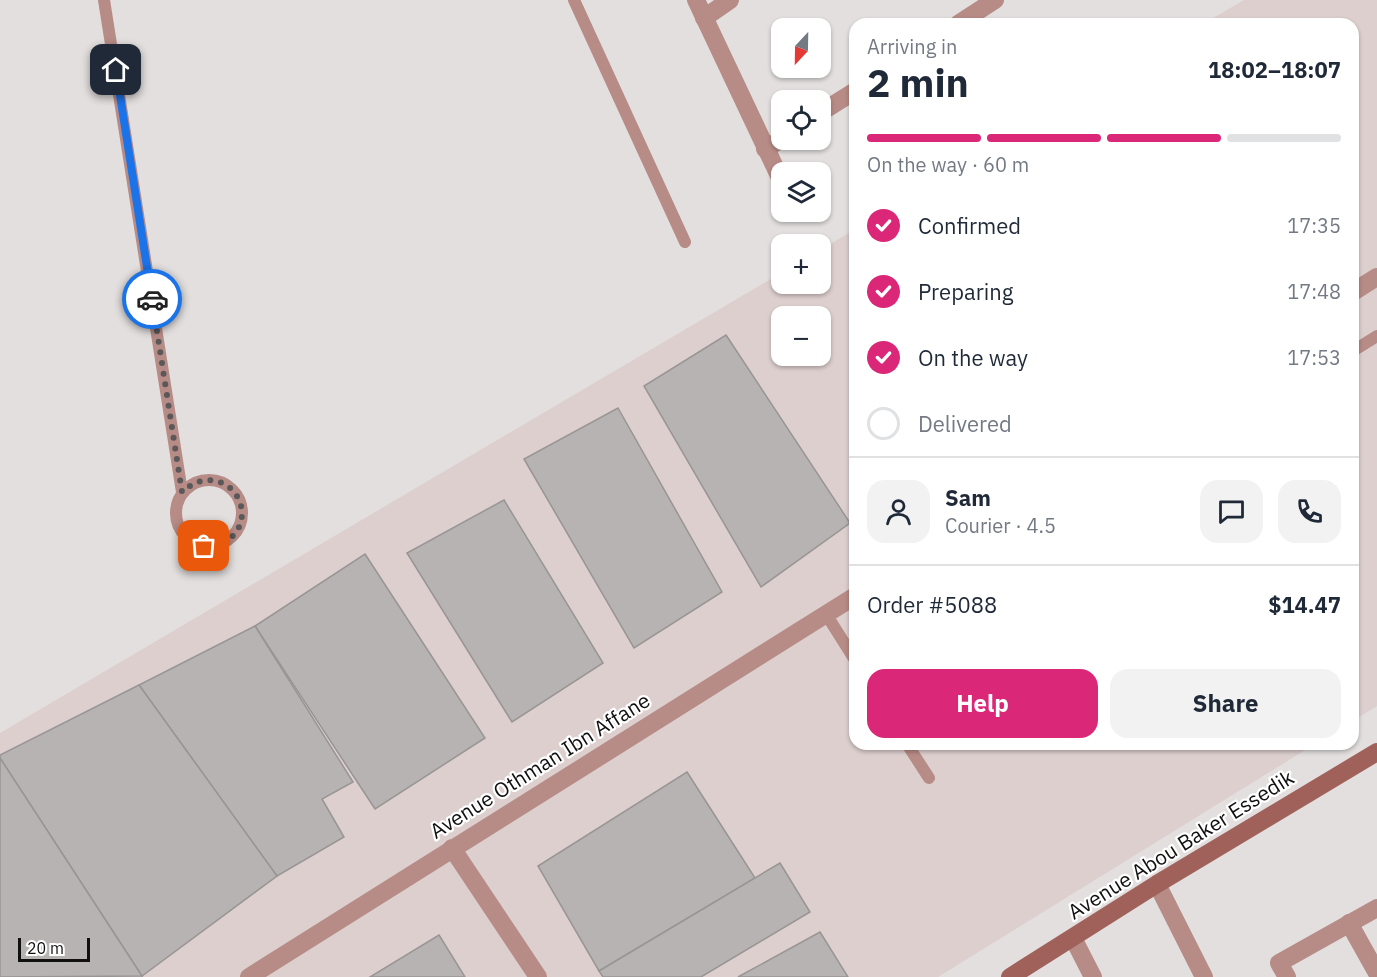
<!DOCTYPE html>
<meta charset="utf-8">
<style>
:root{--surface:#fff;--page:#f2f2f3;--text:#1f2937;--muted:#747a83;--line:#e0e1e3;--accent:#db2777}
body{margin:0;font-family:"IBM Plex Sans",sans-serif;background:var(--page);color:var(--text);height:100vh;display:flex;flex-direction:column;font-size:22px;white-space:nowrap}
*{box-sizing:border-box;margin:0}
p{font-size:20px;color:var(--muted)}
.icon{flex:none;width:33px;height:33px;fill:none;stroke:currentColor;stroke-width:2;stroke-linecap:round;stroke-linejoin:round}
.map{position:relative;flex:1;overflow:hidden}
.side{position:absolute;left:849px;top:18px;width:510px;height:732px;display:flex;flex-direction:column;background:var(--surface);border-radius:18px;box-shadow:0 2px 4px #0004}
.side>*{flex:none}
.needle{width:39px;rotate:202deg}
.tools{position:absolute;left:771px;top:18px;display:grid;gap:12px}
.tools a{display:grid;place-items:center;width:60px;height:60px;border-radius:12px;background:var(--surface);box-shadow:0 2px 4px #0004;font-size:30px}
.scale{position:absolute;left:18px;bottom:15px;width:72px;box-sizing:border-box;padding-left:6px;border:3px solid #111010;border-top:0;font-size:16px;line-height:21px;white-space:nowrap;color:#111010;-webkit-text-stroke:4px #fff;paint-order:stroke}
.pin{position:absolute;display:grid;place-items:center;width:51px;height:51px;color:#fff;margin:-26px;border-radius:12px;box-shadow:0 3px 9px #0006}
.courier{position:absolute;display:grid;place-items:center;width:60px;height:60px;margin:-30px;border:4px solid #1a73e8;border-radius:50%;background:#fff;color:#222;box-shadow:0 2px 8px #0007}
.summary em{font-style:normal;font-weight:800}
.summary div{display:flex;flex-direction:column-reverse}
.summary{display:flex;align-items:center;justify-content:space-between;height:102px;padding:0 18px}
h1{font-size:39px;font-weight:800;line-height:45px}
.bar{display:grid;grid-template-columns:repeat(4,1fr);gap:9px 6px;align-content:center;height:72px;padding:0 18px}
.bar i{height:8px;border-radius:4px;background:var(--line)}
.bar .active{background:var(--accent)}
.bar p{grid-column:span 4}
.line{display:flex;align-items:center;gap:15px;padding:0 18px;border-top:2px solid var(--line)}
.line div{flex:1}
.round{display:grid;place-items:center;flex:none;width:63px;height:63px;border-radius:18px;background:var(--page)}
ol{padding:0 18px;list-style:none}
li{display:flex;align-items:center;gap:18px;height:66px}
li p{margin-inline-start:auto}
li .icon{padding:6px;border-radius:50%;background:var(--accent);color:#fff;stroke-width:4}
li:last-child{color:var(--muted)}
li i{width:33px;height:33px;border:3px solid var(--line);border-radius:50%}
.action{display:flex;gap:12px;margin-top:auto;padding:12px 18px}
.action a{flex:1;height:69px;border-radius:18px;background:var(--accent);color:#fff;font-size:24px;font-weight:800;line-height:69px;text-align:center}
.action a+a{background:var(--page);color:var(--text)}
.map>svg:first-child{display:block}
.built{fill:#dccfce;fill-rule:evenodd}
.building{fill:#b7b3b3;stroke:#989594;stroke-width:1.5}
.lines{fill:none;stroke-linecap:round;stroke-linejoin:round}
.lane{stroke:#b78b86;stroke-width:12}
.street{stroke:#b78b86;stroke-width:18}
.secondary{stroke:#a0615b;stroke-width:18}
.done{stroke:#5a5858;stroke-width:6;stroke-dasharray:0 10.8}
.route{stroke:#1a73e8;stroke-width:8}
.labels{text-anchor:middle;stroke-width:4.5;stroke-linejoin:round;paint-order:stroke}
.street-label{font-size:21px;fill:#111010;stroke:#fff}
</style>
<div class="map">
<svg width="1377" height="977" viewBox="0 0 1377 977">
<rect width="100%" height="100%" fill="#e2dfde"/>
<g class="built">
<path d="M1244 0H1377V706L1353 721V24H1203Z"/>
<path d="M855 229V744H1315L938 977H0V733L781 273 782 284H820L821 250ZM782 316H820V356H782Z"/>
</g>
<g class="building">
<path d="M726 335 850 523 761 587 644 386Z"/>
<path d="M618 408 722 592 634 648 524 459Z"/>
<path d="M504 500 603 663 512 722 407 553Z"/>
<path d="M365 554 485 738 375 809 255 626Z"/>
<path d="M255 626 353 782 322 799 344 837 277 876 139 685Z"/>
<path d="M139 685 277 876 142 976 0 758V755Z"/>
<path d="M0 758 142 976 0 977Z"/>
<path d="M687 772 755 878 599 971 538 866Z"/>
<path d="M780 863 810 912 701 977H603L599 971Z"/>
<path d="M820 932 848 977H738Z"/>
<path d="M439 935 465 977H370Z"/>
</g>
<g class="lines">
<g class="lane">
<path d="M104 0 182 492"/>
<path d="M574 0 685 242"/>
<path d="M1353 351 1377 336"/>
<circle cx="209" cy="513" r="33"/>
<path d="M826 614 855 660"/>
<path d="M907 744 929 778"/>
</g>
<g class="street">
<path d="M696 0 782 182"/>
<path d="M704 18 730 0"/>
<path d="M958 24 995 0"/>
<path d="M820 113 855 91"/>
<path d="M765 149 782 139"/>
<path d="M1353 292 1377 277"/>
<path d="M452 848 538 977"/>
<path d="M1157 884 1204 977"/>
<path d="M1349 923 1377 973"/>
<path d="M1073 938 1093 977"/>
<path d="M249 977 855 596"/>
<path d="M1287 977 1279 963 1377 908"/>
</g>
<path class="secondary" d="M1010 977 1157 884 1377 752"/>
</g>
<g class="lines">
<path class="done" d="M152 299 182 492C187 489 192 483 198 482 238 470 260 524 223 543 218 546 210 546 204 546"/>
<path class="route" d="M116 70 152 299"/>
</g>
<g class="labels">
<g class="street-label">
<text transform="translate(540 766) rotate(-32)" y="7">Avenue Othman Ibn Affane</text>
<text transform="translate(1181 845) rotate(-32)" y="7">Avenue Abou Baker Essedik</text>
</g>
</g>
</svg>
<div class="tools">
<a><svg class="needle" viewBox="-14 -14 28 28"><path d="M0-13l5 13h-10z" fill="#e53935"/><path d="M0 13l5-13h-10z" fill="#747a83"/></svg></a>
<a><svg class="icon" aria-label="locate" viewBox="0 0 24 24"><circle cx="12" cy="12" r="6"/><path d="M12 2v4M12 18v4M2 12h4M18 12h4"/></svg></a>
<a><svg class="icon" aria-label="layers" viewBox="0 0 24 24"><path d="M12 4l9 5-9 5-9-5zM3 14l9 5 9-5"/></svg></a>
<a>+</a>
<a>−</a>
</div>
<div class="scale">20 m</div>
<div class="pin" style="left:204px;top:546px;background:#ea580c"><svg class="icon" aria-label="bag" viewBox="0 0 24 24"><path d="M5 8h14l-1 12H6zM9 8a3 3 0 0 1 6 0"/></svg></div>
<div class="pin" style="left:116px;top:70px;background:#1f2937"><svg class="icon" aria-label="home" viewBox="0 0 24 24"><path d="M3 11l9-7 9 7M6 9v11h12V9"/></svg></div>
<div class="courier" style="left:152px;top:299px"><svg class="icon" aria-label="car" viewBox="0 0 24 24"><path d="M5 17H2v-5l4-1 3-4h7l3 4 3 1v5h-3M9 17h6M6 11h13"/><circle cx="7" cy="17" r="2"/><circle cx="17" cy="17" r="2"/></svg></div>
<section class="side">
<div class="summary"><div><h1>2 min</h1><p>Arriving in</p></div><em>18:02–18:07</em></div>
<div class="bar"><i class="active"></i><i class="active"></i><i class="active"></i><i></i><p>On the way · 60 m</p></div>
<ol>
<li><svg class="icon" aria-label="check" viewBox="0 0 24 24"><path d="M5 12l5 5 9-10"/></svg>Confirmed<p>17:35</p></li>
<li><svg class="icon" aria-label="check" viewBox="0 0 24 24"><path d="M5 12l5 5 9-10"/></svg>Preparing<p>17:48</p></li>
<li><svg class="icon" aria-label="check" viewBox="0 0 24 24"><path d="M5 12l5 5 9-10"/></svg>On the way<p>17:53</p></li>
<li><i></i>Delivered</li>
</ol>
<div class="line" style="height:108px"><a class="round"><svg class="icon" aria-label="person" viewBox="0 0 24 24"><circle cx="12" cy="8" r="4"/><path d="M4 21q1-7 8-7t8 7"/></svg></a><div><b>Sam</b><p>Courier · 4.5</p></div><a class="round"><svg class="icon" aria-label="chat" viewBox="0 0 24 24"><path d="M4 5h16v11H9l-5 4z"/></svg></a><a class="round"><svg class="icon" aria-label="phone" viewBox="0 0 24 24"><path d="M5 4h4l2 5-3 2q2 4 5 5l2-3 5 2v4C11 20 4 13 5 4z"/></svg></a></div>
<div class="line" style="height:78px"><div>Order #5088</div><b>$14.47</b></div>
<div class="action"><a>Help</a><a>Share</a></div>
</section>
</div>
